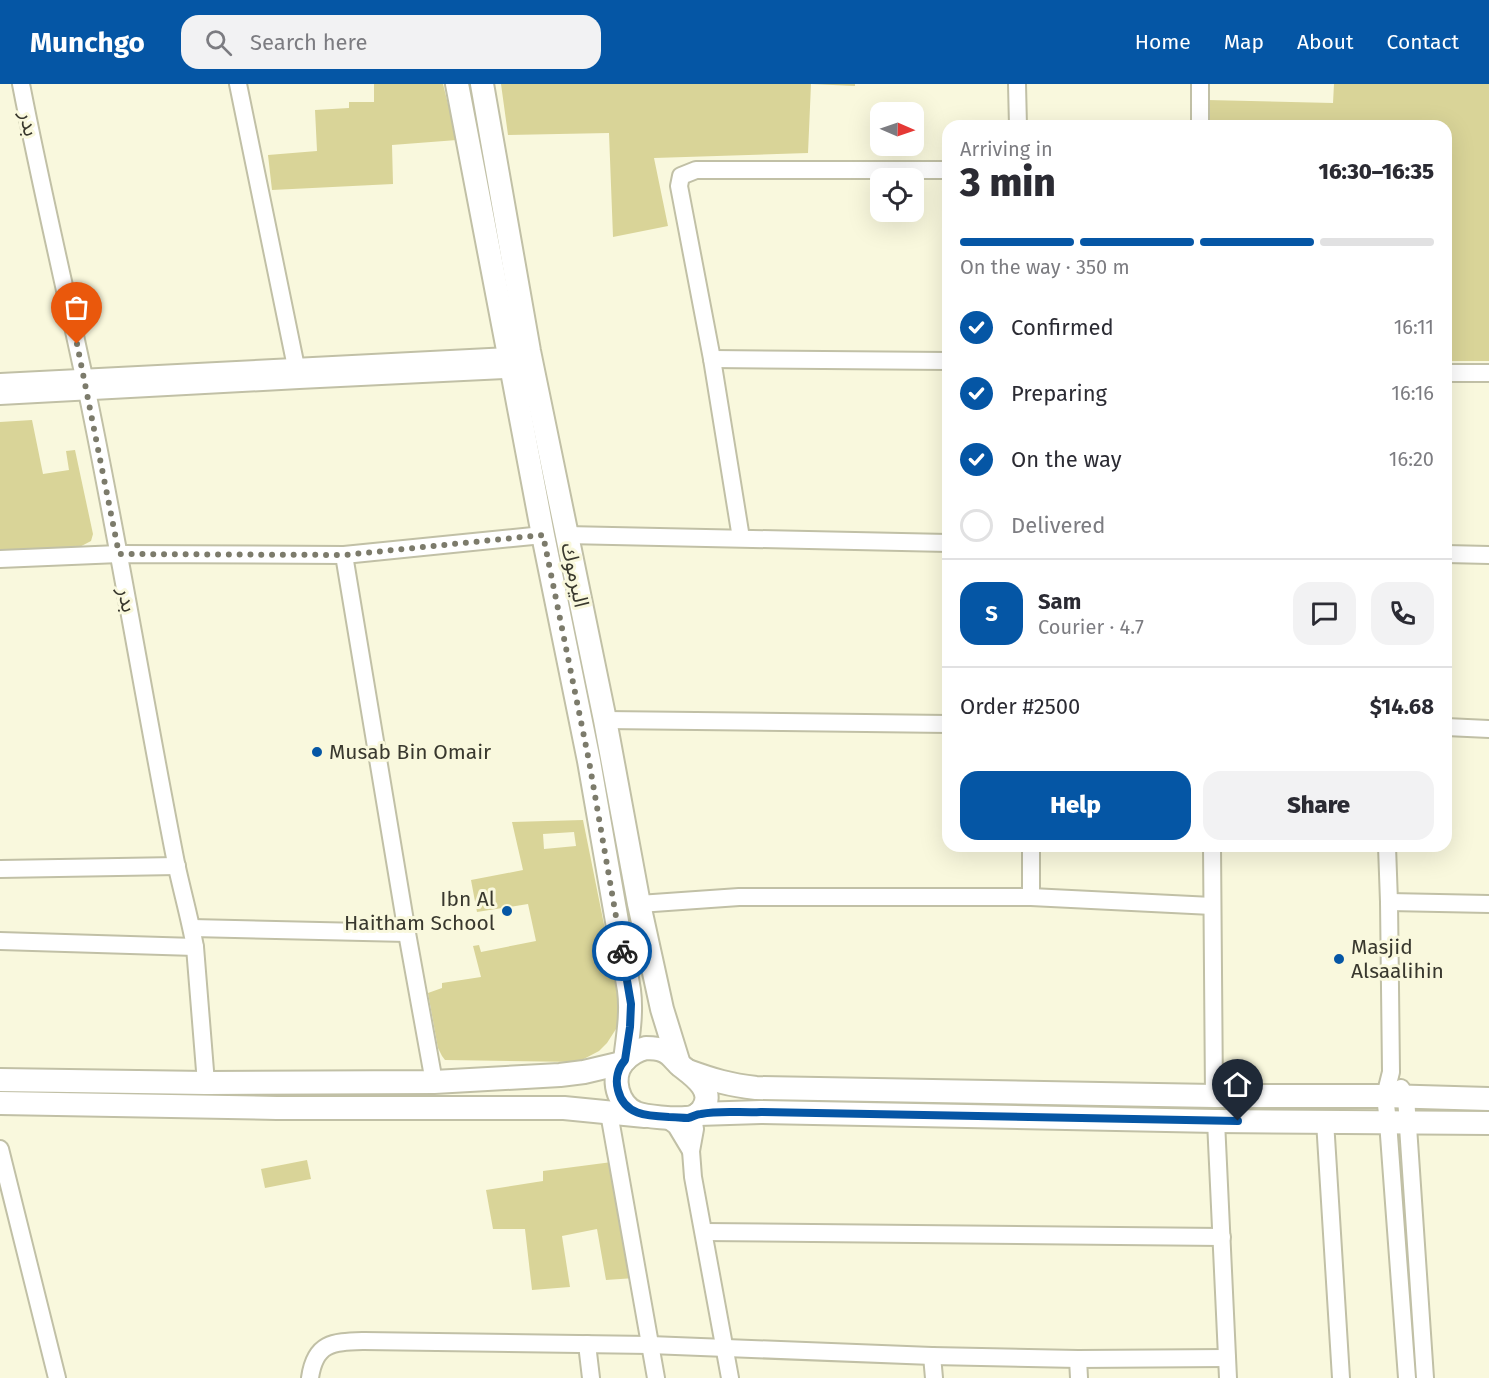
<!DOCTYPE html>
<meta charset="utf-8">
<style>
:root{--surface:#fff;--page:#f2f2f3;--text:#2b2b33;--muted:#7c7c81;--line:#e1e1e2;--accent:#0556a5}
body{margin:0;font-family:"Fira Sans","Noto Sans Arabic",sans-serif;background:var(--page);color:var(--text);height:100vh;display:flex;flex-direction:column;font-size:22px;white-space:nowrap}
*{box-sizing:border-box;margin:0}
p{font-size:20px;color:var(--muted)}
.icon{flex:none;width:33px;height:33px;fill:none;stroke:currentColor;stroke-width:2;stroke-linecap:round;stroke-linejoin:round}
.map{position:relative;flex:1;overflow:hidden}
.drawer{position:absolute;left:942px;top:36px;width:510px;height:732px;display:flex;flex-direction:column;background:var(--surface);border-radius:18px;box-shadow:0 6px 24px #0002}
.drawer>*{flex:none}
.needle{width:39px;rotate:92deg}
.buttons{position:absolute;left:870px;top:18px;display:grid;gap:12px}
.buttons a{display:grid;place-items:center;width:54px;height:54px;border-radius:12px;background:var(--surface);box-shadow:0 6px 24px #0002;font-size:30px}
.pin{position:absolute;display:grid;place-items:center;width:51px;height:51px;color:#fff;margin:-62px -26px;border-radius:50% 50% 50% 0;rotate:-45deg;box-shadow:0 0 6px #0007}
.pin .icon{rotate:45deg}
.courier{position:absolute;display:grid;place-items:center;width:60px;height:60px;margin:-30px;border:4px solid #0556a5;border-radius:50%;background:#fff;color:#222;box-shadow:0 2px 8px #0007}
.summary em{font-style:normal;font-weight:800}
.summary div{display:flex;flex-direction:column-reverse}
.summary{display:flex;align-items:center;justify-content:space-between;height:102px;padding:0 18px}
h1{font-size:39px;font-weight:800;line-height:45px}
.bar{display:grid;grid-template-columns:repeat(4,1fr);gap:9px 6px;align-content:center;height:72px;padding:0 18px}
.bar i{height:8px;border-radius:4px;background:var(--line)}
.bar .on{background:var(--accent)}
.bar p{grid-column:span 4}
.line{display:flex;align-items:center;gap:15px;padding:0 18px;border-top:2px solid var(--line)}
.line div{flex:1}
.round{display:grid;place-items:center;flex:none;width:63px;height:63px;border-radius:18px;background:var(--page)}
ol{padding:0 18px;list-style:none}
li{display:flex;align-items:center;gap:18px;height:66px}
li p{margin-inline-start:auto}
li .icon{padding:6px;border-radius:50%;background:var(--accent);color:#fff;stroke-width:4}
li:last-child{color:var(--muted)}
li i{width:33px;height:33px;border:3px solid var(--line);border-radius:50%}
.button{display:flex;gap:12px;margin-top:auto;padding:12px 18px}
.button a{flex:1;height:69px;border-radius:18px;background:var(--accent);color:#fff;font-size:24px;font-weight:800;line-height:69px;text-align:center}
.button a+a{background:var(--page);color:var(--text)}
header{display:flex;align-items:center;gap:36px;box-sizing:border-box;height:84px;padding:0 30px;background:var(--accent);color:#fff}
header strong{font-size:28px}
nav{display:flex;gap:33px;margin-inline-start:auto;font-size:21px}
.search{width:420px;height:54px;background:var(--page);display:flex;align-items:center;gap:15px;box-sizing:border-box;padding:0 21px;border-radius:18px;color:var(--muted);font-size:22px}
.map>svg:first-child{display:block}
.green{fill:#d9d498;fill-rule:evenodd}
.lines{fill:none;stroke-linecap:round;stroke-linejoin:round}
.street-casing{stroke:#c1c0a6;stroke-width:20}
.secondary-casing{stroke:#c1c0a6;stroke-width:26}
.street{stroke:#fff;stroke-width:16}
.secondary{stroke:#fff;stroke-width:22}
.done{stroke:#7c7b6b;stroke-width:6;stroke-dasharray:0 10.8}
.route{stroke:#0556a5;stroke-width:8}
.poi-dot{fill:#0556a5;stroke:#f9f8dd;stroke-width:2}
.labels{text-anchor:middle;stroke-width:6;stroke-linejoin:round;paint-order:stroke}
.street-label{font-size:21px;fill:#39382e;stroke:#f9f8dd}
.poi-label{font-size:21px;fill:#39382e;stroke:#f9f8dd;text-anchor:start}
</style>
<header>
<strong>Munchgo</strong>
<div class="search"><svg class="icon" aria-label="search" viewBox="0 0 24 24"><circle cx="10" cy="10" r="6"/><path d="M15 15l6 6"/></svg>Search here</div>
<nav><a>Home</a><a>Map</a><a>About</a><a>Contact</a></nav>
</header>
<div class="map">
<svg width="1489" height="1294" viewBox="0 0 1489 1294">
<rect width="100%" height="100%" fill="#f9f8dd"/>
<g class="green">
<path d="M374 0H443L457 56 392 61 393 100 272 106 268 71 317 67 315 26 349 24V18H374Z"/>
<path d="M501 0H855V2L811 0 808 69 654 74 668 142 613 153 609 49 508 51Z"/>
<path d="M1334 0H1489V277H1446V42H1207V16L1333 19Z"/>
<path d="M32 336 43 390 69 386 66 367 75 366 93 450 91 457 68 469 0 472V338Z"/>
<path d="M583 736 621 925V932L616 945 607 959 599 967 578 978 445 976 442 972 438 964 428 909 442 904V899L481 893 473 862 479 861 481 868 536 857 528 820 477 828 471 796 523 786 512 738ZM574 748 576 762 544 765 543 750Z"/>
<path d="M307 1076 311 1095 265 1104 261 1085Z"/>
<path d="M612 1078 635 1194 606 1196 597 1145 562 1152 570 1203 532 1206 525 1145H493L486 1106 543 1097V1087Z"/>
</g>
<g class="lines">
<g class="street-casing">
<g id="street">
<path d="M21 0C40 98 63 195 84 293 118 454 144 617 176 779 182 807 190 835 195 863L206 999"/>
<path d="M238 0 296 283"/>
<path d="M1017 0 1018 42"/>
<path d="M1200 42V0"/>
<path d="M712 275 948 277"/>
<path d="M1446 289H1489"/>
<path d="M0 298 509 272 519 270"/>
<path d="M0 312 299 296 523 285"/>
<path d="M566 451 948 459"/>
<path d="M741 454 712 275 679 102 681 92 696 86H948"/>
<path d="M1446 470 1489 471"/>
<path d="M344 471 407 849 434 998"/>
<path d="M0 475 119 470 344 471 543 451"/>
<path d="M605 636 948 640"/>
<path d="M1446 643 1489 645"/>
<path d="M1212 762 1214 1012"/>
<path d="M1387 762 1389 818 1391 988 1385 1012 1388 1038 1407 1294"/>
<path d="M0 785 177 782"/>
<path d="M1031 813V762"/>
<path d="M1389 818 1489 820"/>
<path d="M639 820 739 813H1031L1212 822"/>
<path d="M192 844 407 849"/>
<path d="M0 857 195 863"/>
<path d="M1401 1004 1406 1013 1425 1294"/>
<path d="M609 1029 656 1294"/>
<path d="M664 1033 676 1042 691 1067"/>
<path d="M693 1033 695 1045 691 1067 693 1093 730 1294"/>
<path d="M1216 1037 1228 1294"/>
<path d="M1325 1037 1341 1294"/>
<path d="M0 1065 57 1294"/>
<path d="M704 1148 1222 1153"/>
<path d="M587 1260 591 1294"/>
<path d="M932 1272 934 1294"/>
<path d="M1078 1275 1079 1294"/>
<path d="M310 1294C315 1258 333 1258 364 1257L650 1261 932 1272 1078 1275 1227 1274"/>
</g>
</g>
<g class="secondary-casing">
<g id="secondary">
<path d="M457 0 512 287 543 451 589 677 629 906C632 929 628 952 625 976"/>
<path d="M482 0 529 267 605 636 639 820 662 925 679 980"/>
<path d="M646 964C652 964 658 964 664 967 671 970 675 977 681 982 694 992 716 1007 702 1026 699 1031 692 1034 686 1034 675 1035 646 1033 636 1029 618 1021 610 994 623 978 629 971 637 966 646 964Z"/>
<path d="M688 987C713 996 729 1001 756 1004L1214 1012H1385L1489 1015"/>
<path d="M0 996 206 999 434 998 560 991 584 988 622 979"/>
<path d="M0 1019 277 1024H564L645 1032"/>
<path d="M698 1030 761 1028 1216 1037 1489 1039"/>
</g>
</g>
<use href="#street" class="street"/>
<use href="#secondary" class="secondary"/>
</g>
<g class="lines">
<path class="done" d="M77 260 119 470 344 471 543 451 589 677 622 867"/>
<path class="route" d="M622 867 631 920 630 943 625 976C618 984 615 995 618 1006 624 1031 647 1032 669 1033 675 1033 682 1034 688 1034 693 1033 696 1030 701 1030 720 1026 741 1029 761 1028L1238 1037"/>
</g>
<g class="poi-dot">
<circle cx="317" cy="668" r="6"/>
<circle cx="507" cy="827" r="6"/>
<circle cx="1339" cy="875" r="6"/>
</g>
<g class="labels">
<g class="street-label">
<text transform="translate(29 40) rotate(79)" y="7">بدر</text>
<text transform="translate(575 491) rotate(78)" y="7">اليرموك</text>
<text transform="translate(127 516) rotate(79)" y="7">بدر</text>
</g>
<g class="poi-label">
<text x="329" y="675">Musab Bin Omair</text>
<text x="495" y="822" text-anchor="end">Ibn Al<tspan x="495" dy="24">Haitham School</tspan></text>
<text x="1351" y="870">Masjid<tspan x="1351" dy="24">Alsaalihin</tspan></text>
</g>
</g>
</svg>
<div class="buttons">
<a><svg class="needle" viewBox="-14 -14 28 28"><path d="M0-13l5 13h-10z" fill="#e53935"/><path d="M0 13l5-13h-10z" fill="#7c7c81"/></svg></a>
<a><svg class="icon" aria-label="locate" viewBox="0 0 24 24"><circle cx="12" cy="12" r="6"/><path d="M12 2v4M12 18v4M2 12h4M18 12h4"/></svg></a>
</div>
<div class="pin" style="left:77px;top:260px;background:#ea580c"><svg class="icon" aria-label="bag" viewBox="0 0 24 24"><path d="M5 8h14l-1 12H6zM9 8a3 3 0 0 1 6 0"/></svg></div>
<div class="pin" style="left:1238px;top:1037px;background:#1f2937"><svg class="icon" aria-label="home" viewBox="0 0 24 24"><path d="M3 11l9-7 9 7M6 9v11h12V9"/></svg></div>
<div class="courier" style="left:622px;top:867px"><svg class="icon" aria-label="bike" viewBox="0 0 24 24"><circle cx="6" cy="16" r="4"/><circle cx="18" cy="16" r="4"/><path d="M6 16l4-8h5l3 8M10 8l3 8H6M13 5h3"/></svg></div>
<section class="drawer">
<div class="summary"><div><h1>3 min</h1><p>Arriving in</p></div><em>16:30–16:35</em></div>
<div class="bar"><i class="on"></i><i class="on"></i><i class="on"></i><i></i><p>On the way · 350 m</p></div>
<ol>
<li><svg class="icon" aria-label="check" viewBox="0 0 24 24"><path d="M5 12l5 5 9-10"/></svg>Confirmed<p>16:11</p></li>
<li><svg class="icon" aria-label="check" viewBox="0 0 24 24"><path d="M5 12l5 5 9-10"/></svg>Preparing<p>16:16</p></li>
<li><svg class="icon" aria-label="check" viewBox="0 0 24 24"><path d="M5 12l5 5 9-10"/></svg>On the way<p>16:20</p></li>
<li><i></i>Delivered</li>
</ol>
<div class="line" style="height:108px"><b class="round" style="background:var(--accent);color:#fff">S</b><div><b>Sam</b><p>Courier · 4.7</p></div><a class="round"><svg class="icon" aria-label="chat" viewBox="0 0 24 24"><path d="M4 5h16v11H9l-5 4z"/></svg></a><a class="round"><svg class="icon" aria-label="phone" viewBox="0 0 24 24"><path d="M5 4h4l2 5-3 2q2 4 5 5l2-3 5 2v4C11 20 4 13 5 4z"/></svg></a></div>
<div class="line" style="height:78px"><div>Order #2500</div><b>$14.68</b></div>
<div class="button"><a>Help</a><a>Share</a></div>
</section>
</div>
